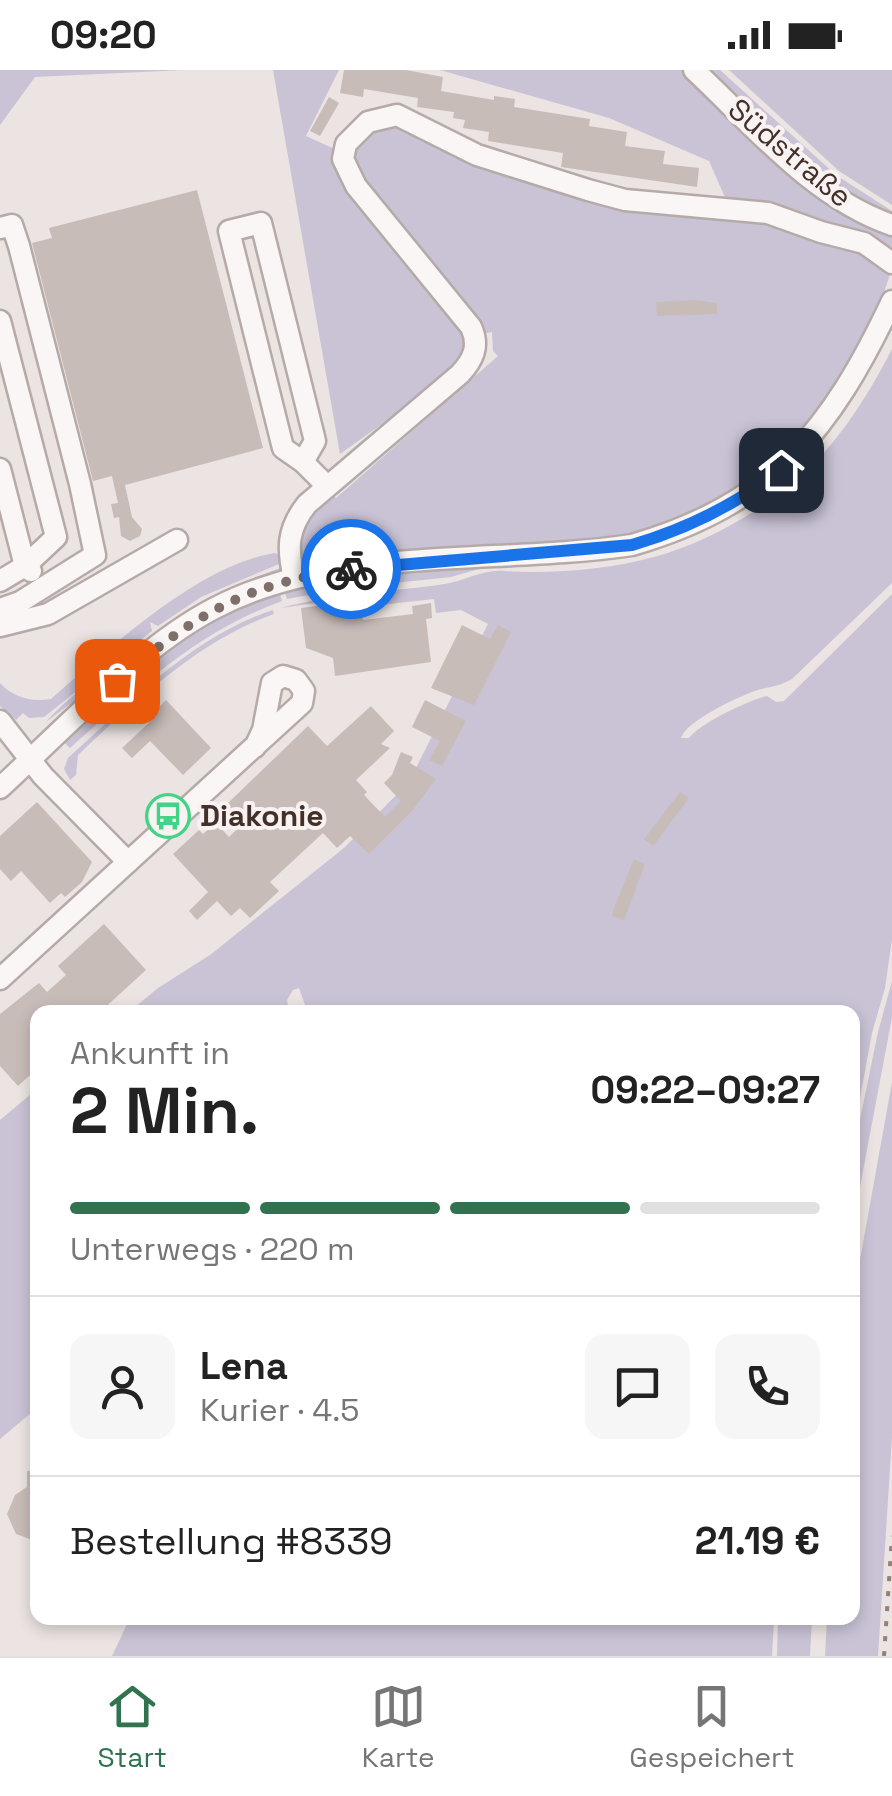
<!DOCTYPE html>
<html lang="de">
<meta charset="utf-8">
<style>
:root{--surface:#fff;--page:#f6f6f6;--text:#222;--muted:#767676;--line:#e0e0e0;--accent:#31724f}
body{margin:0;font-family:"Space Grotesk",sans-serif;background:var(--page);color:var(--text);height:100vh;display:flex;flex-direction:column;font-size:38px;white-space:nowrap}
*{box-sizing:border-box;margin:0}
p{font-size:32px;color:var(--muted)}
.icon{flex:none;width:55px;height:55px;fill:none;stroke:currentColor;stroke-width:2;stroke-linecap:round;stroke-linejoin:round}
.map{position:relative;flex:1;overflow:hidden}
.drawer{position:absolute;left:30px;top:935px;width:830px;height:620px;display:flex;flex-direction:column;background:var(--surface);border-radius:20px;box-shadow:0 5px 15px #0003}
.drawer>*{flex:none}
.pin{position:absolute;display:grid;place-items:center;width:85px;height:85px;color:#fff;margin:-42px;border-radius:20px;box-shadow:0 5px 15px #0006}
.courier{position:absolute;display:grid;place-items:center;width:100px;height:100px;margin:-50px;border:8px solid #1a73e8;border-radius:50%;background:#fff;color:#222;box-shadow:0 2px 12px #0007}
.overview em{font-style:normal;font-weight:800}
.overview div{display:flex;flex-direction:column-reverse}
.overview{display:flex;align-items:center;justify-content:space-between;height:170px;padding:0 40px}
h1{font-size:65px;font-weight:800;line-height:75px}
.bar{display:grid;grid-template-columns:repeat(4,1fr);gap:15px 10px;align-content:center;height:120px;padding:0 40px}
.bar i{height:12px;border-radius:8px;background:var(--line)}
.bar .selected{background:var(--accent)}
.bar p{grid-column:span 4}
.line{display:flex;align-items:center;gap:25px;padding:0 40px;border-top:2px solid var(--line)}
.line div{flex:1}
.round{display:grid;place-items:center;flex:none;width:105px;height:105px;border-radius:20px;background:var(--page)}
.status{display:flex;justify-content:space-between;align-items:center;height:70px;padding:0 50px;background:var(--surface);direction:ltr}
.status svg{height:28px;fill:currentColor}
.menu{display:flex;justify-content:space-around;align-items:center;height:140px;border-top:2px solid var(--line);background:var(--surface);font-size:28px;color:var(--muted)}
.menu a{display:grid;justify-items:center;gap:5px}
.menu .selected{color:var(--accent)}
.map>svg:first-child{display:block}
.green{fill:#c9c3d5}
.building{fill:#c8bcb9}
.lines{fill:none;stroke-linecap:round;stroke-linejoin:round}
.minor-casing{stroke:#b5aaa7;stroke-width:25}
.minor{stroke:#f9f6f5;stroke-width:20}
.rail{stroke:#95817a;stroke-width:4;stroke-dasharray:5 10;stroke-linecap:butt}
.done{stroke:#7e6f6a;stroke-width:10;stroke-dasharray:0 18}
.route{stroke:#1a73e8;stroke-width:12}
.labels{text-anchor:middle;stroke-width:8;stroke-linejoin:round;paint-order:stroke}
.street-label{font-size:30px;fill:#433029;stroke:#f8f3f2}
.poi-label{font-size:30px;font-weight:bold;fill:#433029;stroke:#f8f3f2;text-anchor:start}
</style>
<div class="status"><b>09:20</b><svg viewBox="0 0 49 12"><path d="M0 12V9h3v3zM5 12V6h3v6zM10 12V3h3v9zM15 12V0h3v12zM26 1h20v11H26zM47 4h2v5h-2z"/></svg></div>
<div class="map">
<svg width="892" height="1586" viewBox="0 0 892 1586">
<rect width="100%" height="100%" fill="#ebe4e2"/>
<g class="green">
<path d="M0 0H184L35 7 0 55Z"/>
<path d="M273 0H339L306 66 339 81 470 264 456 301 340 384Z"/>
<path d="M440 0H684L786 97 892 165V189L727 132 709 91 609 48Z"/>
<path d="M703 0H720L836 105 892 141V147C817 117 761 54 703 0Z"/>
<path d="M729 0H892V135L839 101Z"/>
<path d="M389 48 517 99 741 142 845 171 892 198 879 238 836 322 776 395 711 437 630 469 302 500 295 492V460L328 422 336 428 498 286 493 281 492 262 482 264 359 114 349 76Z"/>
<path d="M892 279V513L792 609C777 618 762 617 747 624 730 631 686 652 681 668H689C699 654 749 630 767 626L776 632 784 631 892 524V869L885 918 872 963 853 1066 852 942H315L305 935 299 918 293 920 287 930 289 942H129L158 918 210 885 344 778 409 712 488 554 461 540 436 543 434 529 380 535 378 524 281 538C335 523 390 522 445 514 465 511 483 499 504 501 549 504 608 500 654 487 706 473 766 439 805 402 841 369 870 322 892 279Z"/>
<path d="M275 483 279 485V494L201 527 158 556 150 552 152 561 44 647 29 648 23 643 16 650 0 636V613C14 628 32 632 51 629 109 579 198 495 275 483Z"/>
<path d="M492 495 451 507 348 518 287 529 284 518 348 505Z"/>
<path d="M283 497 279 504 111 603 46 652C65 629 97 608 122 589 174 551 222 519 283 497Z"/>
<path d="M279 521 282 531C197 562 137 619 70 678L63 671 139 602 185 566 214 548Z"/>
<path d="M273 540 274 544C198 571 136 631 78 685L76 705 70 710 64 699 68 688C129 633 193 566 273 540Z"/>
<path d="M892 911V947L853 1154V1084L878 962Z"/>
<path d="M892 1012V1367L878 1586H825L827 1548H852V1266L857 1263 853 1252V1229Z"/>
<path d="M37 1019V1338L0 1369V1050Z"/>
<path d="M130 1548H774L772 1586H112Z"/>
<path d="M778 1548H812L810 1586H777Z"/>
</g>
<g class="building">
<path d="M344 0H406L443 7 441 21 494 30V26L515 29 514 37 590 49 589 56 627 62 625 76 665 81 663 94 699 98 697 117 561 97 563 83 488 71 489 62 463 58 465 50 453 48 454 42 417 37 418 28 364 19 363 27 340 23Z"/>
<path d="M329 27 339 33 320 66 310 61Z"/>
<path d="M197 120 263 378 125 415 132 447 142 459 140 466 130 471 121 466 119 447 114 448 111 434 118 433 112 406 93 411 32 173 52 168 49 158Z"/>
<path d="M693 230 717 233V244L657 246 656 232Z"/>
<path d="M360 530 363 550 413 544 412 536 431 533 432 548 426 549 431 592 335 606 333 588 306 578 301 538Z"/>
<path d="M462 555 490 569 498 555 511 562 474 635 431 618Z"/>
<path d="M166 630 211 678 183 705 150 671 132 688 122 678 153 649 150 646Z"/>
<path d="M425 630 466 651 442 696 429 690 440 671 412 657Z"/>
<path d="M371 636 394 661 381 674 390 678 356 710 367 722 364 725 385 747 401 731 384 713 392 705 401 682 413 687 410 693 436 709 412 741 369 784 350 766 337 778 323 763 270 812 279 821 250 848 240 838 231 846 217 831 197 850 189 841 208 822 173 784 199 760 203 764 216 753 229 767 244 752 227 734 308 656 327 676Z"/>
<path d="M680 722 689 728 653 776 644 769Z"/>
<path d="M37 732 92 792 82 812 65 827 61 823 50 833 21 801 11 811 0 799V766Z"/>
<path d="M634 789 645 794 624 850 612 846 614 838Z"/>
<path d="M104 854 146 900 100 942H38V998L18 1016 0 996V944L39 913 47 922 66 905 58 896Z"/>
<path d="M38 1400V1472L16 1464 7 1444 15 1425 27 1417V1401Z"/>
</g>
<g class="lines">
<g class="minor-casing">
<g id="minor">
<path d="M694 0C753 55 813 128 892 155"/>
<path d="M0 158 12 155 19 176 80 414 95 485 20 532 0 539"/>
<path d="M0 251 56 467 25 496 0 511"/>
<path d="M303 392 315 371 261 153 229 161 283 378 303 392 327 416"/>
<path d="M0 399 25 496 31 501"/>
<path d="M294 508C287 479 287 459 307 434L460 304C473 290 480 276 471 257L356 116 343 89 346 74 368 52 397 45 477 85 588 120 625 130 768 143 821 162 864 173 892 193"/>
<path d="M0 556 48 544 177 470"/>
<path d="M0 651 43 706 128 792"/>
<path d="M0 718C62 661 141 576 215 538 335 475 499 495 632 475 773 434 831 360 892 231"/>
<path d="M0 909 302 633 304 621 296 610 283 606 272 613 263 660 255 677"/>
</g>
</g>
<use href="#minor" class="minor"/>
<path class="rail" d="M884 1586 892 1466"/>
</g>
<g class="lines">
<path class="done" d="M117 611C195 544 247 513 351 499"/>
<path class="route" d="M351 499 632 475C687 459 735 435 781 400"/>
</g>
<defs>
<g id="bus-ring" transform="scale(2.25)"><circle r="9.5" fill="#f8f3f2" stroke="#43d386" stroke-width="1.5"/><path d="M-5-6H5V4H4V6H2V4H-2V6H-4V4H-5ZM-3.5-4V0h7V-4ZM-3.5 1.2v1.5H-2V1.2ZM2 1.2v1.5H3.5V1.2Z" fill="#43d386"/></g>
</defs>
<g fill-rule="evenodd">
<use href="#bus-ring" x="168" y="746"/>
</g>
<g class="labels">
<g class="street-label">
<text transform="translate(790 83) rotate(40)" y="10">Südstraße</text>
</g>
<g class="poi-label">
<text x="200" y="756">Diakonie</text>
</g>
</g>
</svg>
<div class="pin" style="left:117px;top:611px;background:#ea580c"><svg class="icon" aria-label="bag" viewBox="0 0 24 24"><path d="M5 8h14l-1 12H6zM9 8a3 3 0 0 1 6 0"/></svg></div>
<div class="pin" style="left:781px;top:400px;background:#1f2937"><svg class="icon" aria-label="home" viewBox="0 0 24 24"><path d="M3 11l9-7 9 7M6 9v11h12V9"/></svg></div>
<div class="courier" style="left:351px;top:499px"><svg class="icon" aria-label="bike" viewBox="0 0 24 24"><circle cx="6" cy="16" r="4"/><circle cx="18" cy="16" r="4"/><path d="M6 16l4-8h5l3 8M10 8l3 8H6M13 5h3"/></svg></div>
<section class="drawer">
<div class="overview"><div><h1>2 Min.</h1><p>Ankunft in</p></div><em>09:22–09:27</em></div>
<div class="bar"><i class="selected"></i><i class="selected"></i><i class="selected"></i><i></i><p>Unterwegs · 220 m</p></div>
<div class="line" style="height:180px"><a class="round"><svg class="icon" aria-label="person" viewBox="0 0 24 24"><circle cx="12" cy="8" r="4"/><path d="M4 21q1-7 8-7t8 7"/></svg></a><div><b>Lena</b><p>Kurier · 4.5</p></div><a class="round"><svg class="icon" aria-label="chat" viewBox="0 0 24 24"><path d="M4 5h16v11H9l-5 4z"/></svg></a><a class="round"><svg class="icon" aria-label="phone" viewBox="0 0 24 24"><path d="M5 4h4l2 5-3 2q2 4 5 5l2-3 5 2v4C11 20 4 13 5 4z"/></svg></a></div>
<div class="line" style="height:130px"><div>Bestellung #8339</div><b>21.19 €</b></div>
</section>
</div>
<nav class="menu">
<a class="selected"><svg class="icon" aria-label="home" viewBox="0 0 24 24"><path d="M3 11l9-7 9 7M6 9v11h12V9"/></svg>Start</a>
<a><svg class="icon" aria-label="map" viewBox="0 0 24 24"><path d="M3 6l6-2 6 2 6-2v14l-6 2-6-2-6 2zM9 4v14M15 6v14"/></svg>Karte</a>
<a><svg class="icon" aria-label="saved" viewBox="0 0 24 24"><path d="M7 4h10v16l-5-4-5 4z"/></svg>Gespeichert</a>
</nav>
